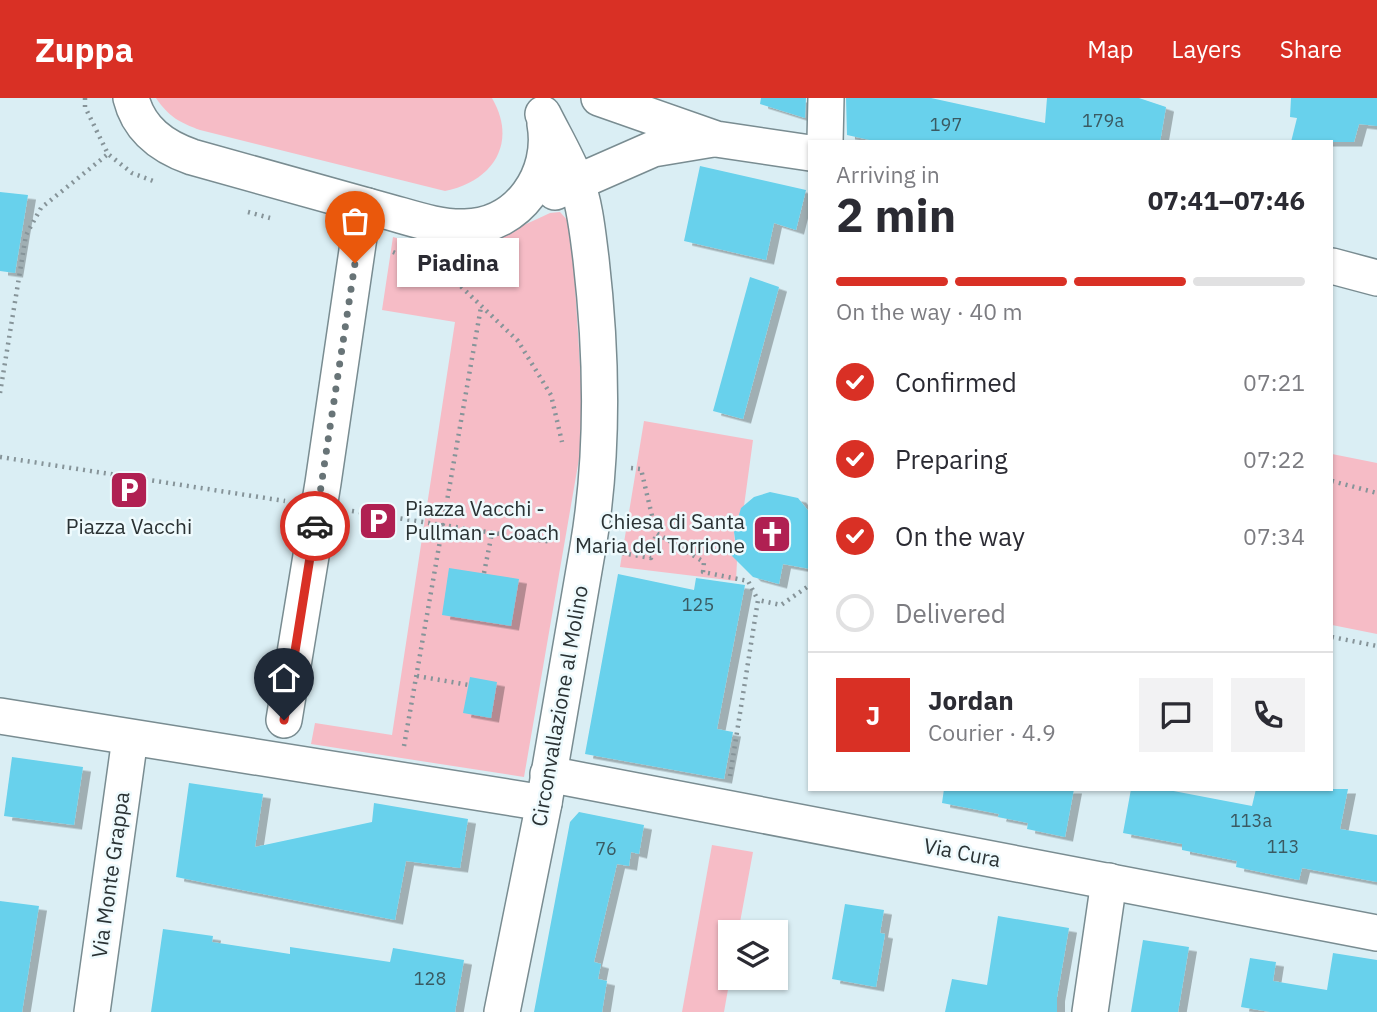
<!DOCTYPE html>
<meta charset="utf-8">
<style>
:root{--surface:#fff;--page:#f2f2f3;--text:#2b2b33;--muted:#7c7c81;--line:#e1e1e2;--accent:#d93025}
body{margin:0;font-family:"IBM Plex Sans",sans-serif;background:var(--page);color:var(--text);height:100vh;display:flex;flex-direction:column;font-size:26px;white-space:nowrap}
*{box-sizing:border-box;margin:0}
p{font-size:23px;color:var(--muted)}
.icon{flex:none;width:38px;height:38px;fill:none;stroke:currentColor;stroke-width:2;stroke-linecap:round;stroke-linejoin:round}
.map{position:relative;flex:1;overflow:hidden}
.details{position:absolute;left:808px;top:42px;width:525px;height:651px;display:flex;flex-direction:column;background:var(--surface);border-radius:0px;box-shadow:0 2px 5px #0004}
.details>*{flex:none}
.controls{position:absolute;left:718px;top:822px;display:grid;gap:14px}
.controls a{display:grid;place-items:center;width:70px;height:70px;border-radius:0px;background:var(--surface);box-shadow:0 2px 5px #0004;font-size:35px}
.pin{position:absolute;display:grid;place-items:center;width:60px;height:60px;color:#fff;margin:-72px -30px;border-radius:50% 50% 50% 0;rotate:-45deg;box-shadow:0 0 7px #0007}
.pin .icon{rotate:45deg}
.courier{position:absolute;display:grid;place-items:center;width:70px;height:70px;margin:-35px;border:5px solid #d93025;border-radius:50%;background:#fff;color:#222;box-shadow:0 2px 9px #0007}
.bubble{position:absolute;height:49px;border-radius:0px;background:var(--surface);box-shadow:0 2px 5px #0004;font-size:23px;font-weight:700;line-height:49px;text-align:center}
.head em{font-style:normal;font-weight:700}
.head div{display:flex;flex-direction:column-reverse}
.head{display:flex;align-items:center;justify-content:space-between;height:119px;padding:0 28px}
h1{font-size:46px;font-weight:700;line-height:52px}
.bar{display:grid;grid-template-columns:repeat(4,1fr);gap:10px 7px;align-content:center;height:84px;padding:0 28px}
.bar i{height:9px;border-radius:5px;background:var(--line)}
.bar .on{background:var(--accent)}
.bar p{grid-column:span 4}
.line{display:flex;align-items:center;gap:18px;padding:0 28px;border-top:2px solid var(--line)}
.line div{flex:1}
.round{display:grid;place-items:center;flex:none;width:74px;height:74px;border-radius:0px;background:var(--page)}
ol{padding:0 28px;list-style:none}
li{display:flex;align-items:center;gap:21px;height:77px}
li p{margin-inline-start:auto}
li .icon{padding:7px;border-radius:50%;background:var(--accent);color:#fff;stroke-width:4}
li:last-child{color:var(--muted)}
li i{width:38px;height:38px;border:4px solid var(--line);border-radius:50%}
header{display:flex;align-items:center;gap:42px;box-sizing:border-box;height:98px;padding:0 35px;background:var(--accent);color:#fff}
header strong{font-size:33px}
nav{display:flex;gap:38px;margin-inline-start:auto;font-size:24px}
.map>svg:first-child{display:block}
.green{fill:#f6bcc6}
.building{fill:#68d1ec;filter:url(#shadow)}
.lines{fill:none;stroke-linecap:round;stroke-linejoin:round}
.minor-casing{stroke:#798c91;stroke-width:38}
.path{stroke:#869499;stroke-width:4.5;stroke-dasharray:2 5;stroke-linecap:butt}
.minor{stroke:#fff;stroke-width:35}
.done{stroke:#687477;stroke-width:7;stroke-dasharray:0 12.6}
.route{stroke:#d93025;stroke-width:9}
.labels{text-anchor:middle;stroke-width:5;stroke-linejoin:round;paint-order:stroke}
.number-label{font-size:18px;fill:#3a5a62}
.poi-label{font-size:21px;fill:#2a3234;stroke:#eefafd;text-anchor:start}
.street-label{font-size:21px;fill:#2a3234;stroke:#eefafd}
</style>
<header>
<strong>Zuppa</strong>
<nav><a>Map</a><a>Layers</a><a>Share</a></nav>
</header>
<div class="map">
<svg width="1377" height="914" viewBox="0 0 1377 914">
<defs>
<filter id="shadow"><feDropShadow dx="8" dy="4.5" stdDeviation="0" flood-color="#0004"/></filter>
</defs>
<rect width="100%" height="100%" fill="#daeef4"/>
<g class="green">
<path d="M156 0H492C518 45 493 83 445 93L200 32C180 25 168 18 156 0Z"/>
<path d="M560 114 569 124 572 139 584 332 524 679 311 646 315 625 392 637 455 224 382 212 393 139C407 143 422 148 436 149 475 152 515 131 550 115Z"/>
<path d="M644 323 753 342 744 408 736 422 734 434 737 463 736 483 620 469Z"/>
<path d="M1332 356 1377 365V536L1332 527Z"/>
<path d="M712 747 753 754 738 835H730V880L724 914H682Z"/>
</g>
<g class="building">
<path d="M761 0H806L805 20 760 6Z"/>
<path d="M846 0H931L1045 25 1047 0H1139L1166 9 1160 44H879L847 37Z"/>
<path d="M1291 0H1377V28L1359 26 1354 44H1291L1297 20 1290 19Z"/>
<path d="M700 68 806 92 796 132 774 125 766 162 684 143Z"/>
<path d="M0 94 28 97 15 175 0 173Z"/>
<path d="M750 179 779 189 743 321 713 313Z"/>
<path d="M770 394 798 400 810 415V471L783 466 779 486 753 479 728 454 736 448 734 434 741 410 754 399Z"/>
<path d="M449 470 519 481 511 528 442 517Z"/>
<path d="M618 476 694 492 696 480 745 487 717 631 733 634 724 681 585 656Z"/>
<path d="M470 579 497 584 491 620 463 615Z"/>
<path d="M12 659 83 669 74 727 4 718Z"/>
<path d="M189 685 263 696 255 749 372 724 374 705 468 721 460 770 406 763 395 822 176 779Z"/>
<path d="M944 691H1074L1065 739 1027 731 1028 725 998 719 999 716 942 705Z"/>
<path d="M1131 691H1163L1252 708 1256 691H1348L1340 731 1377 737V784L1302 770 1299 782 1236 769 1237 763 1182 752V746L1123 735Z"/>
<path d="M579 714 644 727 639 756 631 754 629 768 617 766 594 864 601 866 598 881 607 883 602 914H534L570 724Z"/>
<path d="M0 803 39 808 22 914H0Z"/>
<path d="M845 806 884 812 880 835 885 836 876 889 832 881Z"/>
<path d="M998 818 1069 830 1057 899V914H945L952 881 987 887Z"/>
<path d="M163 831 213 838 212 844 290 856V849L390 864 393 850 464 862 455 914H151Z"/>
<path d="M1143 842 1189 849 1178 914H1131Z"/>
<path d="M1333 855 1377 862V914H1270L1241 909 1250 860 1276 864 1273 883 1327 892Z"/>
</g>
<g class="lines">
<g class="minor-casing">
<g id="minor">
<path d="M131 0C139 32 163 49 192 59 256 77 319 95 382 112 409 119 437 130 465 129 519 128 554 76 545 26"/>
<path d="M599 0 716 41 810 55"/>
<path d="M825 44 826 0"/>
<path d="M555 94 653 51 713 41"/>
<path d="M1332 168 1377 180"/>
<path d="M0 618 544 705"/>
<path d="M284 622 323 385 359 139 367 108"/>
<path d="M548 676 1377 835"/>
<path d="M92 914 130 640"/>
<path d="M502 914 544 705 588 449C604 355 602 257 591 161 588 138 585 105 576 83 567 60 554 38 543 16"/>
<path d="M1090 914 1109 783"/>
</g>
</g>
<g class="path">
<path d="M85 0V9L108 56 132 75 156 84"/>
<path d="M248 114 270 120"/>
<path d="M393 154 450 178 518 243 551 297 562 344"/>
<path d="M0 295 26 137 41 110 108 56"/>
<path d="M0 359 285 403"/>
<path d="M631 370 641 371 656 435 704 464 703 474 748 483 758 502"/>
<path d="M1332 383 1377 395"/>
<path d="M352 413 552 444"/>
<path d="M622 455 651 460 656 435"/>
<path d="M484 475 492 435"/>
<path d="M1332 539 1377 548"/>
<path d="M417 578 469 587"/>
<path d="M404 648 481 209"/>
<path d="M730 678 758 502 781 507 810 487"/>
</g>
<use href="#minor" class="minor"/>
</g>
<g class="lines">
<path class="done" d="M315 428 355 165"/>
<path class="route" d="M284 622 315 428"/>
</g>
<defs>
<g id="parking-square" transform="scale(2.0125)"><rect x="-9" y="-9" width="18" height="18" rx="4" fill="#b02052" stroke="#eefafd"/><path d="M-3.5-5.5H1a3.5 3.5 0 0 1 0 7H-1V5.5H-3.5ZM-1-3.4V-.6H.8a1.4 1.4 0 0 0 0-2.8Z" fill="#fff"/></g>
<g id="church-square" transform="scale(2.0125)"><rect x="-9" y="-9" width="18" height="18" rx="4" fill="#b02052" stroke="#eefafd"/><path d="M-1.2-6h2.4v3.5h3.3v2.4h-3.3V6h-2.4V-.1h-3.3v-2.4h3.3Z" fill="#fff"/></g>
</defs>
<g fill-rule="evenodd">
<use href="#parking-square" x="129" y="392"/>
<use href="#parking-square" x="378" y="423"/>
<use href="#church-square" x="772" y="436"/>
</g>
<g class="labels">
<g class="number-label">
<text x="1103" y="29">179a</text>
<text x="946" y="33">197</text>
<text x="698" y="513">125</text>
<text x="1251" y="729">113a</text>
<text x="1283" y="755">113</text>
<text x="606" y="757">76</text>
<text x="430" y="887">128</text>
</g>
<g class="poi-label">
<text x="405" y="418">Piazza Vacchi -<tspan x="405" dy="24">Pullman - Coach</tspan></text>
<text x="745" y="431" text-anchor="end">Chiesa di Santa<tspan x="745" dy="24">Maria del Torrione</tspan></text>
<text x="129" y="436" text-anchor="middle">Piazza Vacchi</text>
</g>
<g class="street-label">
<text transform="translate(560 608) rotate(-80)" y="7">Circonvallazione al Molino</text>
<text transform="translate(962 755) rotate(11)" y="7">Via Cura</text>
<text transform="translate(111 777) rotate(-82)" y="7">Via Monte Grappa</text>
</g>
</g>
</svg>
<div class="controls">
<a><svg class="icon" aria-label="layers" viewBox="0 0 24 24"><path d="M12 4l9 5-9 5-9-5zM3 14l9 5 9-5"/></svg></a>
</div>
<div class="pin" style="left:355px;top:165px;background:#ea580c"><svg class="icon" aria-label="bag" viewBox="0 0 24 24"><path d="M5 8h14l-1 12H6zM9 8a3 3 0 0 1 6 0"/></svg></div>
<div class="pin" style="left:284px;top:622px;background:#1f2937"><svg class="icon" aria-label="home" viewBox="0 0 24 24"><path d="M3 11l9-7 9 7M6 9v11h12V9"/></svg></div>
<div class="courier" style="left:315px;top:428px"><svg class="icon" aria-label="car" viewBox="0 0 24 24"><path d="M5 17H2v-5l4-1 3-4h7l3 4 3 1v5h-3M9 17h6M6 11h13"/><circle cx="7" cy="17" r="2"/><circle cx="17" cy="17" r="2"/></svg></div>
<div class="bubble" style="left:397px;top:140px;width:122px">Piadina</div>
<section class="details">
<div class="head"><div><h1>2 min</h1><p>Arriving in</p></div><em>07:41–07:46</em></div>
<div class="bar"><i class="on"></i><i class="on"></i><i class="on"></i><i></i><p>On the way · 40 m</p></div>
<ol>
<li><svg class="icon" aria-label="check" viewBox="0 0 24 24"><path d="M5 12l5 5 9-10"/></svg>Confirmed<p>07:21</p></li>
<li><svg class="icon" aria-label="check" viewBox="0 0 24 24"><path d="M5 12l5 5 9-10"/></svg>Preparing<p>07:22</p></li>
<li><svg class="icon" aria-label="check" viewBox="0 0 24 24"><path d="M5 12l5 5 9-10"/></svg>On the way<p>07:34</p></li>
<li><i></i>Delivered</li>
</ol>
<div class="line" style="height:126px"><b class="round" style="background:var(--accent);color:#fff">J</b><div><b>Jordan</b><p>Courier · 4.9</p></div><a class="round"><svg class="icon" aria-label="chat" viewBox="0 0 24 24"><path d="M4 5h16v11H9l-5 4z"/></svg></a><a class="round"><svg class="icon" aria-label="phone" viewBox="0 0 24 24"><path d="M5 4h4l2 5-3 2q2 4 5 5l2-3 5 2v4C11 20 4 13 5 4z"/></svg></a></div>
</section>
</div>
